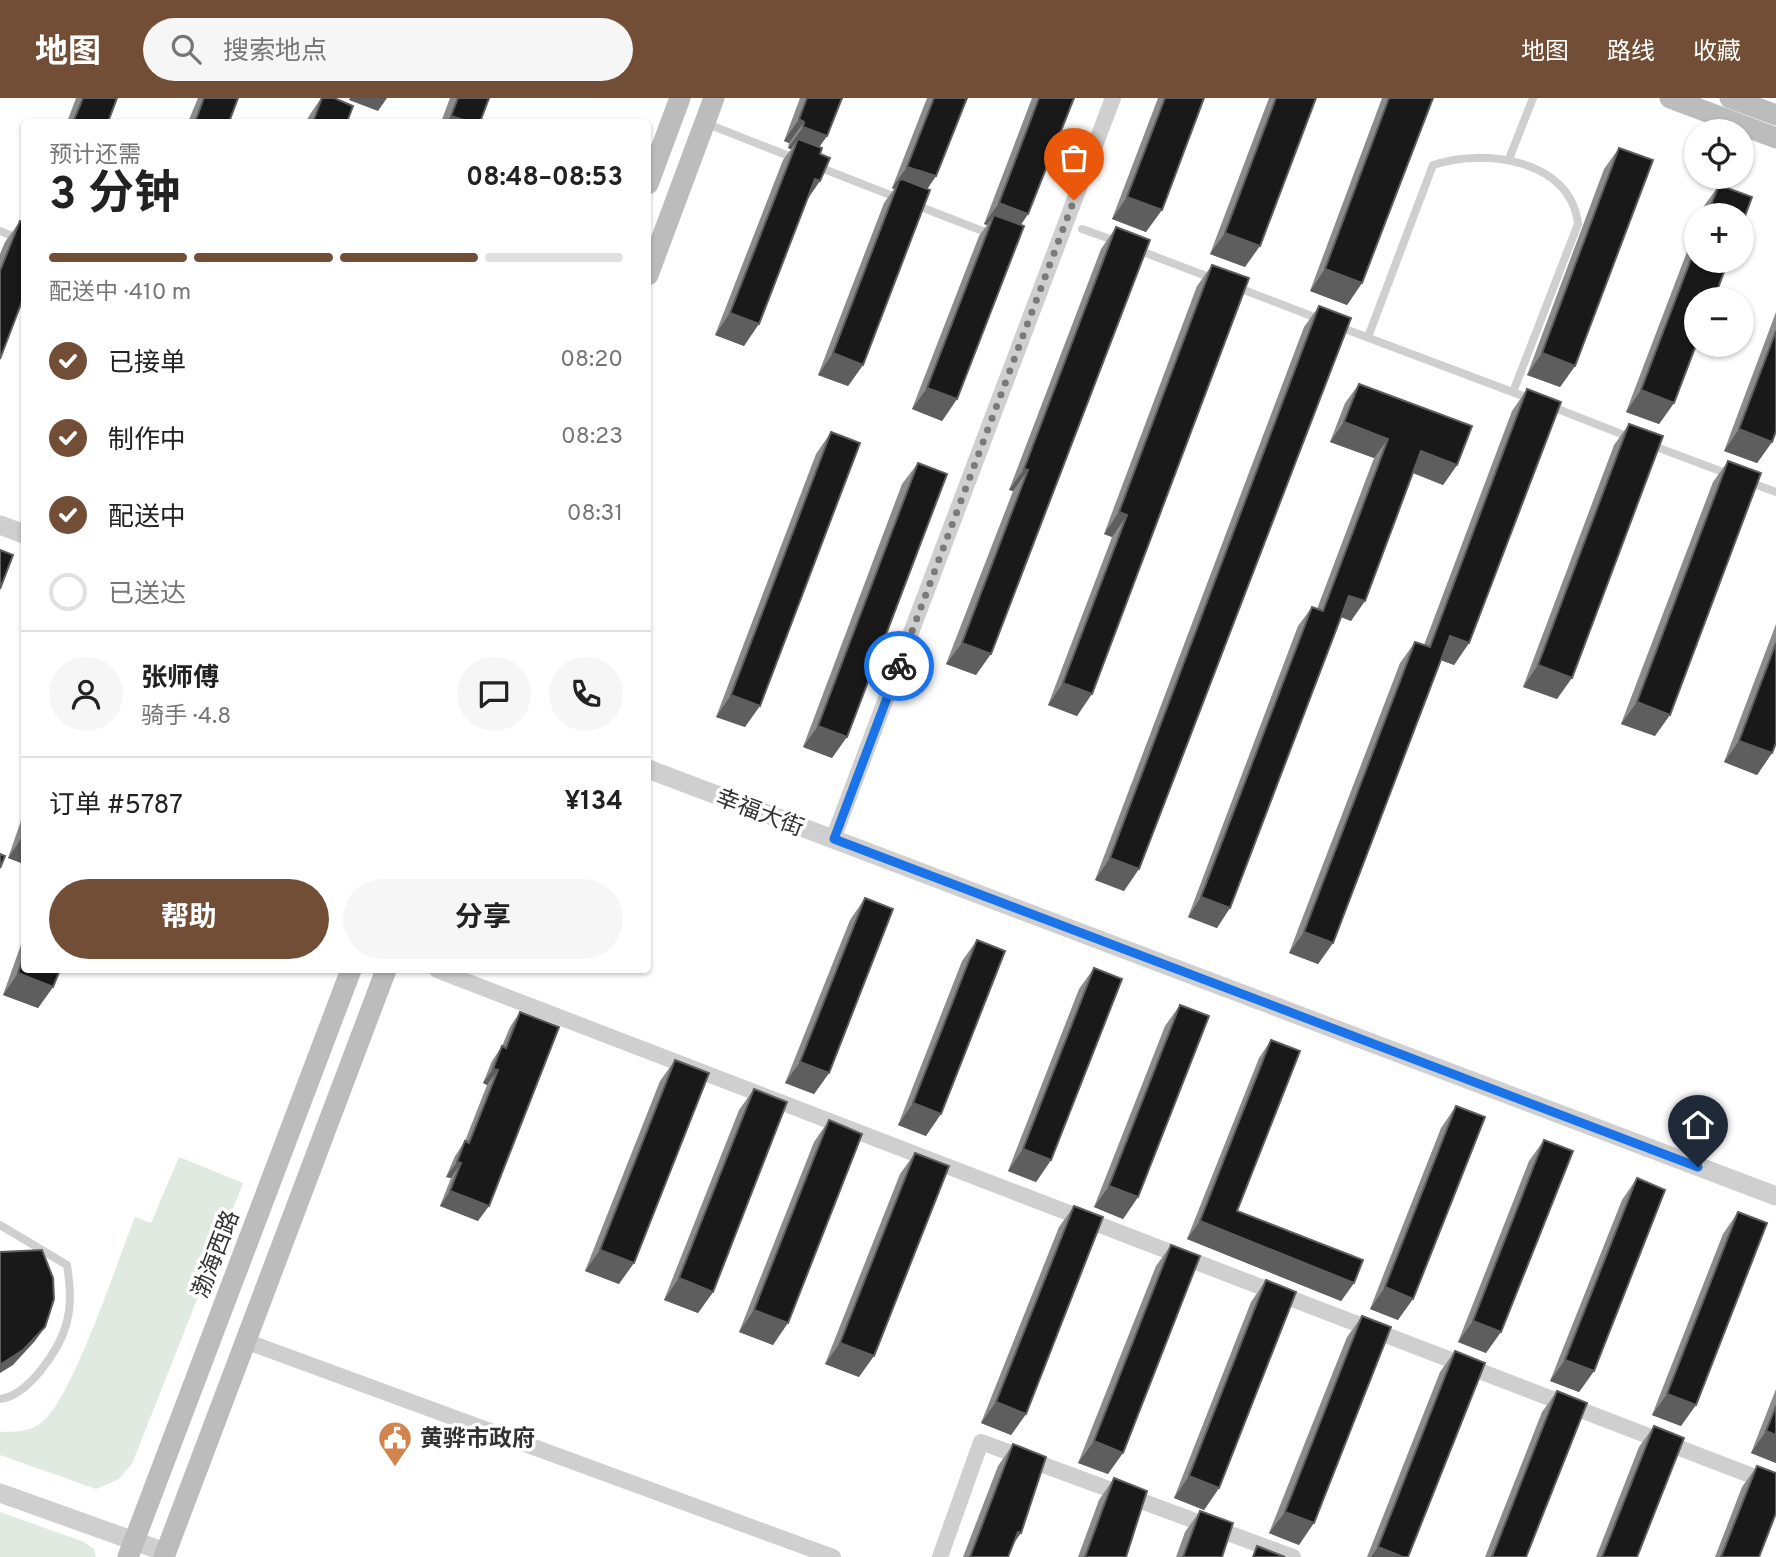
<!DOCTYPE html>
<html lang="zh">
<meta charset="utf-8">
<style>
:root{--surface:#fff;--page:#f6f6f6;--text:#222;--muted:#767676;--line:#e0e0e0;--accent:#714e35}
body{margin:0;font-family:Overpass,"Noto Sans SC",sans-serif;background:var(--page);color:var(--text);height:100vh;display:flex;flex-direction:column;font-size:26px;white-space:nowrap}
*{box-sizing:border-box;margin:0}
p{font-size:23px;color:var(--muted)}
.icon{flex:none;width:38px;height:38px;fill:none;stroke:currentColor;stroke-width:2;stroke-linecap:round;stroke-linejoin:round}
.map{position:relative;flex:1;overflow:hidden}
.sheet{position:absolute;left:21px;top:21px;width:630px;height:854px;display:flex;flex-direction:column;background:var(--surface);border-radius:7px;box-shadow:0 2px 5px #0004}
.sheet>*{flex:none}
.controls{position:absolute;left:1684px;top:21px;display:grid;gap:14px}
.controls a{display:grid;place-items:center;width:70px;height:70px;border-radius:50%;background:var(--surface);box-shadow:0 2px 5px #0004;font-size:35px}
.pin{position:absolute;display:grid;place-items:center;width:60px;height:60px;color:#fff;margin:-72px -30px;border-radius:50% 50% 50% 0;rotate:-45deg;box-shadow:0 0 7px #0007}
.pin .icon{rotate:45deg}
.courier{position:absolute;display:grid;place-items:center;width:70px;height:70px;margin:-35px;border:5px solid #1a73e8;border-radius:50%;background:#fff;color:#222;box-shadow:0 2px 9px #0007}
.head em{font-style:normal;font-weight:700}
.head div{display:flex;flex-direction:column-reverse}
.head{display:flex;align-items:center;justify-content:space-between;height:119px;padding:0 28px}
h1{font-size:46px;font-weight:700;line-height:52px}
.bar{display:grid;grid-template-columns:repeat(4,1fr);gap:10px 7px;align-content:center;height:84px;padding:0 28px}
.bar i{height:9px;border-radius:5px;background:var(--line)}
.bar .current{background:var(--accent)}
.bar p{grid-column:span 4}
.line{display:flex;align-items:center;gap:18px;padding:0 28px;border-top:2px solid var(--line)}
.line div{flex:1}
.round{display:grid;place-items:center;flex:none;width:74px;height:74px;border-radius:37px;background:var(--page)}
ol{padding:0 28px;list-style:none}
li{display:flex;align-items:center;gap:21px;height:77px}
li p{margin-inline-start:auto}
li .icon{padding:7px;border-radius:50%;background:var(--accent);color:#fff;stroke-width:4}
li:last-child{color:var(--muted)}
li i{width:38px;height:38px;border:4px solid var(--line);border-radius:50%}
.action{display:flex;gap:14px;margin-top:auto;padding:14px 28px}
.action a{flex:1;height:80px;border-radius:42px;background:var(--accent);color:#fff;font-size:28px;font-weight:700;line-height:80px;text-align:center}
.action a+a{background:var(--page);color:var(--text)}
header{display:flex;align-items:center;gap:42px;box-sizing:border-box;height:98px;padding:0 35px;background:var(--accent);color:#fff}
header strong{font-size:33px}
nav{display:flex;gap:38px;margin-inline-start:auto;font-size:24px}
.search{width:490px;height:63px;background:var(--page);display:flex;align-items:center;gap:18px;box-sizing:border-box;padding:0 24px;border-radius:38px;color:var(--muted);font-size:26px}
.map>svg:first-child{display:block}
.green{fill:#e0eae0}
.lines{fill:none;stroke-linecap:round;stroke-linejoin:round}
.service{stroke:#cfcfcf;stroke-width:8}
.minor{stroke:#cfcfcf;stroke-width:16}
.tertiary{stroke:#cfcfcf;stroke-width:19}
.secondary{stroke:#bcbcbc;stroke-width:21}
.wall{fill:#8c8c8c}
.shaded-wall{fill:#5e5e5e}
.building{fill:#191919;stroke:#5e5e5e;stroke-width:2}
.done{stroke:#7a7a7a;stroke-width:7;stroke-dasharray:0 12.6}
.route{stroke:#1a73e8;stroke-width:9}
.labels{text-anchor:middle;stroke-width:7;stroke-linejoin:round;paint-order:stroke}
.street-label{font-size:23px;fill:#323232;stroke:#fff}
.poi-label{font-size:23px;font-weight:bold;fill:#323232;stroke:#fff;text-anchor:start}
</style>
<header>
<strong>地图</strong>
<div class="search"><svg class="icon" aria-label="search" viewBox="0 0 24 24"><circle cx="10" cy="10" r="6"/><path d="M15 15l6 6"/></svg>搜索地点</div>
<nav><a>地图</a><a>路线</a><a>收藏</a></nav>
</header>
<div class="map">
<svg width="1776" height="1459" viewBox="0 0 1776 1459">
<rect width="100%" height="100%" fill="#fff"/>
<g class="green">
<path d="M179 1059 243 1085 132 1366 119 1381 96 1391 0 1357V1334C16 1334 28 1334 41 1325 72 1303 118 1161 135 1119L151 1125Z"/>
<path d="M0 1414 84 1444 94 1451 96 1459H0Z"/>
</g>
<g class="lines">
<g class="service">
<path d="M705 25 794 60"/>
<path d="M1509 61 1533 0"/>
<path d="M816 68 898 100"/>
<path d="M913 106 993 137"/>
<path d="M1082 131 1116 143"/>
<path d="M0 133 24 143"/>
<path d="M1138 152 1214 181"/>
<path d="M1236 189 1322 222"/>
<path d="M1337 228 1531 301"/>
<path d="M1368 239 1433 67C1484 50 1571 61 1578 126L1513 294"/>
<path d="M1550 308 1629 339"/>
<path d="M1651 347 1731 377"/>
<path d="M1749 384 1776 394"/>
<path d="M0 1127 67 1167C70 1187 72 1207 66 1227 59 1252 28 1298 0 1301"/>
</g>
<g class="minor">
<path d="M833 741 1113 0"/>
<path d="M437 872 1776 1387"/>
<path d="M245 1243 833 1459"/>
<path d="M940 1459 981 1344 1293 1459"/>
</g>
<g class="tertiary">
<path d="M0 427 24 436"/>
<path d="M648 671 1776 1098"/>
<path d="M0 1395 165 1454"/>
</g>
<g class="secondary">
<path d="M1670 0 1776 40"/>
<path d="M1730 0 1776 17"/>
<path d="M648 86 680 0"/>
<path d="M648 177 714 0"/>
<path d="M128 1459 351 872"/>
<path d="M164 1459 386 872"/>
</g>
</g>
<g class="wall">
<path d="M76 0H117L108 24H67Z"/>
<path d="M198 0H238L229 24H188Z"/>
<path d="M321 0H334L347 24H306L309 18Z"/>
<path d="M450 0H489L480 24H441Z"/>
<path d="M800 0H842L827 38 819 49 807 103 744 248 715 237 783 62 791 51 788 50 789 45 784 43Z"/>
<path d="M927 0H967L936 78 927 91 863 267 848 288 818 277 884 105 894 91 892 90Z"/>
<path d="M1032 0H1074L1028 116 1021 127 957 301 942 323 912 311 979 138 987 127 984 126Z"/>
<path d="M1158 0H1204L1146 134 1112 121Z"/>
<path d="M1269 0H1316L1245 169 1210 156Z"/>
<path d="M1382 0H1433L1362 185 1347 207 1310 193Z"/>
<path d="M1619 50 1575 268 1560 289 1527 277 1604 71Z"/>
<path d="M1719 87 1741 117H1700L1704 108Z"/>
<path d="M20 123 0 261V156L5 144Z"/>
<path d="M1116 129 976 577 946 566 1013 393 1009 392 1101 151Z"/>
<path d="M1696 130V163L1674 305 1659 326 1626 314Z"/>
<path d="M1212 167 1077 618 1048 607 1112 439 1104 436 1197 188Z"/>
<path d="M1319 208 1124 793 1095 782 1304 229Z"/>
<path d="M1776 214V333L1772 344 1757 365 1724 353Z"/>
<path d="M1359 286 1457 367 1443 387 1413 375 1351 523 1341 519 1217 830 1188 819 1298 528 1312 509 1317 511 1374 360 1330 344 1345 305Z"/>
<path d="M1527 291 1469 545 1454 567 1441 562 1333 845 1318 866 1289 855 1400 565 1415 544 1424 547 1512 313Z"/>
<path d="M1629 326 1557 601 1523 589 1614 347Z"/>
<path d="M831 334 745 629 716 619 816 356Z"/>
<path d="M1728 363 1655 638 1621 626 1713 384Z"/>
<path d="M918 365 832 660 803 649 902 386Z"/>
<path d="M1776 526V645L1772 655 1757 677 1724 664Z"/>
<path d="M24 714V766L8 760Z"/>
<path d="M865 800 829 975 814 996 785 985 850 822Z"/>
<path d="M24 838V872L53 889 38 910 3 897Z"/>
<path d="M977 842 926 1038 898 1027 962 863Z"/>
<path d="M1094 870 1051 1062 1036 1084 1008 1073 1079 891Z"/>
<path d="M1180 907 1138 1099 1123 1121 1094 1109 1165 928Z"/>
<path d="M520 914 478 1123 440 1108 451 1080 446 1079 455 1058 465 1043 487 987 483 985 492 963 502 948 510 929Z"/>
<path d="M1271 942 1237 1113 1354 1185 1341 1203 1187 1141 1259 960Z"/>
<path d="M675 962 619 1186 585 1173 660 983Z"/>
<path d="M754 991 713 1194 698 1215 664 1202 739 1012Z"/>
<path d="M1456 1008 1398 1222 1370 1211 1441 1030Z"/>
<path d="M829 1022 773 1247 739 1234 814 1044Z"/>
<path d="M1544 1042 1486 1255 1458 1244 1529 1063Z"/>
<path d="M915 1055 859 1279 825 1266 900 1076Z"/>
<path d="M1637 1080 1594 1273 1579 1294 1550 1283 1622 1102Z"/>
<path d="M1074 1108 1026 1316 1011 1337 981 1325 1059 1129Z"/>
<path d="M1738 1114 1681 1328 1652 1317 1723 1136Z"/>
<path d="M1171 1147 1108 1376 1078 1365 1156 1168Z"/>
<path d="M1266 1182 1219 1390 1204 1412 1174 1400 1251 1204Z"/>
<path d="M1362 1218 1299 1447 1269 1435 1347 1239Z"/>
<path d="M1455 1253 1408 1459H1367L1440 1274Z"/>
<path d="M1776 1291V1365L1751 1355Z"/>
<path d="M1557 1293 1526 1459H1485L1542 1314Z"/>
<path d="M1654 1328 1637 1459H1596L1639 1349Z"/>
<path d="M1013 1346V1447L1008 1459H963L998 1368Z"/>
<path d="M1757 1368 1759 1459H1715L1742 1389Z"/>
<path d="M1114 1380 1126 1459H1078L1099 1402Z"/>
<path d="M1200 1413 1222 1459H1176L1185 1434Z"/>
</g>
<g class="shaded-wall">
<path d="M350 0H387L378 13 349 2Z"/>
<path d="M451 18 470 24H446Z"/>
<path d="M799 21 804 24 789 45 784 43Z"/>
<path d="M803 29 827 38 812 59 798 41 791 51 788 50Z"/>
<path d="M907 69 936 78 921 100 899 83 894 91 892 90Z"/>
<path d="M815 81 820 83 805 105Z"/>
<path d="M1127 99 1162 112 1146 134 1112 121Z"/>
<path d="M999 105 1028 116 1013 138 994 117 987 127 984 126Z"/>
<path d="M1225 135 1260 148 1245 169 1210 156Z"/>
<path d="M1325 171 1362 185 1347 207 1310 193Z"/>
<path d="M730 215 759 226 744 248 715 237Z"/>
<path d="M833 255 863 267 848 288 818 277Z"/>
<path d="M1542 255 1575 268 1560 289 1527 277Z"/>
<path d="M927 290 957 301 942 323 912 311Z"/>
<path d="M1641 292 1674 305 1659 326 1626 314Z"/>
<path d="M1344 324 1388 341 1374 360 1330 344Z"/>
<path d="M1739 331 1772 344 1757 365 1724 353Z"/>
<path d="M1421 353 1457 367 1443 387 1408 373Z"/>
<path d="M1024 371 1028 372 1013 393 1009 392Z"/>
<path d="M1119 414 1127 417 1112 439 1104 436Z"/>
<path d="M1349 498 1365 503 1351 523 1336 517Z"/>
<path d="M1450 538 1469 545 1454 567 1435 560Z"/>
<path d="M962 545 991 556 976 577 946 566Z"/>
<path d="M1538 567 1572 580 1557 601 1523 589Z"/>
<path d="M1063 585 1092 596 1077 618 1048 607Z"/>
<path d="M731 597 760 608 745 629 716 619Z"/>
<path d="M1637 604 1670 617 1655 638 1621 626Z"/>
<path d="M818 628 847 639 832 660 803 649Z"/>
<path d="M1739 643 1772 655 1757 677 1724 664Z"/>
<path d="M23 738 24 739V766L8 760Z"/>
<path d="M1110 760 1139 771 1124 793 1095 782Z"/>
<path d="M1201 799 1230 810 1217 830 1188 819Z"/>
<path d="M1304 834 1333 845 1318 866 1289 855Z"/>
<path d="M18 875 53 889 38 910 3 897Z"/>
<path d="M800 964 829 975 814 996 785 985Z"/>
<path d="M493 971 498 972 487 987 483 985Z"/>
<path d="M913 1005 941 1016 926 1038 898 1027Z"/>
<path d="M1023 1051 1051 1062 1036 1084 1008 1073Z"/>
<path d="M457 1064 461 1065 451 1080 446 1079Z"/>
<path d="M1109 1088 1138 1099 1123 1121 1094 1109Z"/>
<path d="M450 1093 489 1108 478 1123 440 1108Z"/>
<path d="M1200 1123 1354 1185 1341 1203 1187 1141Z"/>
<path d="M600 1152 634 1165 619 1186 585 1173Z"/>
<path d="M679 1180 713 1194 698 1215 664 1202Z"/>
<path d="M1385 1189 1413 1201 1398 1222 1370 1211Z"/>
<path d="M754 1212 788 1225 773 1247 739 1234Z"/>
<path d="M1473 1223 1501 1234 1486 1255 1458 1244Z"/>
<path d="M45 1229 35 1243 13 1267 0 1275V1267Z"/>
<path d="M840 1245 874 1258 859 1279 825 1266Z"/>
<path d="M1565 1262 1594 1273 1579 1294 1550 1283Z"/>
<path d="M1667 1296 1696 1307 1681 1328 1652 1317Z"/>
<path d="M996 1304 1026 1316 1011 1337 981 1325Z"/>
<path d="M1766 1333 1776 1337V1365L1751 1355Z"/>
<path d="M1094 1343 1123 1355 1108 1376 1078 1365Z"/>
<path d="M1189 1378 1219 1390 1204 1412 1174 1400Z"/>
<path d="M1285 1414 1314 1425 1299 1447 1269 1435Z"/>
<path d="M1018 1434 1021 1435 1006 1456Z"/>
<path d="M1378 1449 1403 1459H1371Z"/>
</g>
<g class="building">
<path d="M83 0H117L108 24H73Z"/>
<path d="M204 0H238L229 24H195Z"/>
<path d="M322 0H334L353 8 347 24H313Z"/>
<path d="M458 0H489L480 24H470L451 18Z"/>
<path d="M807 0H842L827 38 803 29 804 24 799 21Z"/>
<path d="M934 0H967L936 78 907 69Z"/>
<path d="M1039 0H1074L1028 116 999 105Z"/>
<path d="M1165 0H1204L1162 112 1127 99Z"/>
<path d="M1276 0H1316L1260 148 1225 135Z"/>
<path d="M1389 0H1433L1362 185 1325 171Z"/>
<path d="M798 41 822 50 820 56 830 60 820 83 815 81 759 226 730 215Z"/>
<path d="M1619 50 1653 62 1575 268 1542 255Z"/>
<path d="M902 81 930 92 863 267 833 255 899 83Z"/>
<path d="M1719 87 1752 99 1741 129V117H1707Z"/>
<path d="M994 117 1024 128 957 301 927 290Z"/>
<path d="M20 123 24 124V198L0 261V173Z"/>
<path d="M1116 129 1150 142 991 556 962 545 1028 372 1024 371Z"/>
<path d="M1696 148V163H1728L1714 201H1696V247L1674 305 1641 292Z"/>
<path d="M1212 167 1249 180 1092 596 1063 585 1127 417 1119 414Z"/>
<path d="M1319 208 1351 220 1139 771 1110 760Z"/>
<path d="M1776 233V333L1772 344 1739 331Z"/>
<path d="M1359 286 1472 328 1457 367 1421 353 1365 503 1349 498 1230 810 1201 799 1312 509 1323 513 1388 341 1344 324Z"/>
<path d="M1527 291 1561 304 1469 545 1450 538 1333 845 1304 834 1415 544 1430 549Z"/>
<path d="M1629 326 1663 338 1572 580 1538 567Z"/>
<path d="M831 334 860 345 760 608 731 597Z"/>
<path d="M1728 363 1761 375 1670 617 1637 604Z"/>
<path d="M918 365 947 376 847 639 818 628Z"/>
<path d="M0 452 13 457 0 491Z"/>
<path d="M1776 545V645L1772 655 1739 643Z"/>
<path d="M0 756 5 758 0 770Z"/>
<path d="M865 800 893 811 829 975 800 964Z"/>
<path d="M977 842 1005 853 941 1016 913 1005Z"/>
<path d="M24 857V872H60L53 889 18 875Z"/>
<path d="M1094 870 1122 881 1051 1062 1023 1051Z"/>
<path d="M1180 907 1209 918 1138 1099 1109 1088Z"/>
<path d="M520 914 559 929 489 1108 450 1093 461 1065 457 1064 465 1043 469 1045 498 972 493 971 502 948 506 950Z"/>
<path d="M1271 942 1300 953 1237 1113 1363 1162 1354 1185 1200 1123Z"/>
<path d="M675 962 709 975 634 1165 600 1152Z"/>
<path d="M754 991 787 1004 713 1194 679 1180Z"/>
<path d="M1456 1008 1485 1019 1413 1201 1385 1189Z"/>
<path d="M829 1022 862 1036 788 1225 754 1212Z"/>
<path d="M1544 1042 1573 1053 1501 1234 1473 1223Z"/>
<path d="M915 1055 949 1068 874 1258 840 1245Z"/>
<path d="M1637 1080 1665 1092 1594 1273 1565 1262Z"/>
<path d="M1074 1108 1103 1119 1026 1316 996 1304Z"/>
<path d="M1738 1114 1767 1125 1696 1307 1667 1296Z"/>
<path d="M1171 1147 1200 1158 1123 1355 1094 1343Z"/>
<path d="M42 1152 53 1180 54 1201 45 1229 23 1252 0 1267V1154Z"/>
<path d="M1266 1182 1296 1194 1219 1390 1189 1378Z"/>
<path d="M1362 1218 1391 1229 1314 1425 1285 1414Z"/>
<path d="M1455 1253 1485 1265 1408 1459H1403L1378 1449Z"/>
<path d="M1557 1293 1587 1305 1526 1459H1492Z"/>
<path d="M1776 1308V1337L1766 1333Z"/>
<path d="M1654 1328 1684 1340 1637 1459H1602Z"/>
<path d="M1013 1346 1046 1359 1021 1435 1018 1434 1008 1459H970Z"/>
<path d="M1757 1368 1776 1375V1415L1759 1459H1721Z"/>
<path d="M1114 1380 1147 1393 1126 1459H1085Z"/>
<path d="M1200 1413 1233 1425 1222 1459H1183Z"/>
<path d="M1257 1448 1285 1459H1253Z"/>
</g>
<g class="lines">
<path class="done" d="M899 568 1074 102"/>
<path class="route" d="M899 568 834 741 1698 1069"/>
</g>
<defs>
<g id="civic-pin" transform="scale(1.75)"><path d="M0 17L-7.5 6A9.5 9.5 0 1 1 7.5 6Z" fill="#d1844d" stroke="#fff"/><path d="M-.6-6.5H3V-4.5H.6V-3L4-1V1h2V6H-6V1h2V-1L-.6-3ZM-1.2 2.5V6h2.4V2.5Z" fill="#fff"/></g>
</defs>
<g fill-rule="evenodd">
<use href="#civic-pin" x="395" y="1340"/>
</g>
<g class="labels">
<g class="street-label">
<text transform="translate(760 714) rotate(21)" y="8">幸福大街</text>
<text transform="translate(215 1156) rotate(-69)" y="8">渤海西路</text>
</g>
<g class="poi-label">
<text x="420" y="1348">黄骅市政府</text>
</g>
</g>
</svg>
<div class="controls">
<a><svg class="icon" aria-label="locate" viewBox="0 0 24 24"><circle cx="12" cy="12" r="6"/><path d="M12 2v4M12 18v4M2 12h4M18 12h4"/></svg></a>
<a>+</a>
<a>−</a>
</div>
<div class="pin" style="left:1074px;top:102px;background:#ea580c"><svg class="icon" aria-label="bag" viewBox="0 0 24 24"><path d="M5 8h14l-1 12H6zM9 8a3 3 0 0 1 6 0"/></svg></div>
<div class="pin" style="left:1698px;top:1069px;background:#1f2937"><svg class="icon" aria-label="home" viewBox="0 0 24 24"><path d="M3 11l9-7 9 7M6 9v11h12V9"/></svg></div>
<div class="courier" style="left:899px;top:568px"><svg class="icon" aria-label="bike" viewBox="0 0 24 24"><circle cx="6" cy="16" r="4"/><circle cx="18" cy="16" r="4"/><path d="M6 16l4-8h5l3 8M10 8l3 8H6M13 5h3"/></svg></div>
<section class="sheet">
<div class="head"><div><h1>3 分钟</h1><p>预计还需</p></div><em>08:48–08:53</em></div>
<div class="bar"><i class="current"></i><i class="current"></i><i class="current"></i><i></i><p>配送中 · 410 m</p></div>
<ol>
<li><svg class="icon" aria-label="check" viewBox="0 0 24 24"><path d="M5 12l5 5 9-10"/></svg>已接单<p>08:20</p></li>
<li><svg class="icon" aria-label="check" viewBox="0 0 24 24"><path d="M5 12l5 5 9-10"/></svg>制作中<p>08:23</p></li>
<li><svg class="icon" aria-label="check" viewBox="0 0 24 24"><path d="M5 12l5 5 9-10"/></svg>配送中<p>08:31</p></li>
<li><i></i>已送达</li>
</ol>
<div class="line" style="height:126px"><a class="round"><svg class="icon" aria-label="person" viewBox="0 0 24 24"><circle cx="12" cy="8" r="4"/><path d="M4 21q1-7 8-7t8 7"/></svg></a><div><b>张师傅</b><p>骑手 · 4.8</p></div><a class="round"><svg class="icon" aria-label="chat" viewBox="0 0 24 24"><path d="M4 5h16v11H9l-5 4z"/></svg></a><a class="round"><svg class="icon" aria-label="phone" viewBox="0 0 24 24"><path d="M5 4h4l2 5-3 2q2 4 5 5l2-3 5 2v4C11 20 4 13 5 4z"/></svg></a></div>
<div class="line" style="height:91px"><div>订单 #5787</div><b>¥134</b></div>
<div class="action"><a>帮助</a><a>分享</a></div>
</section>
</div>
